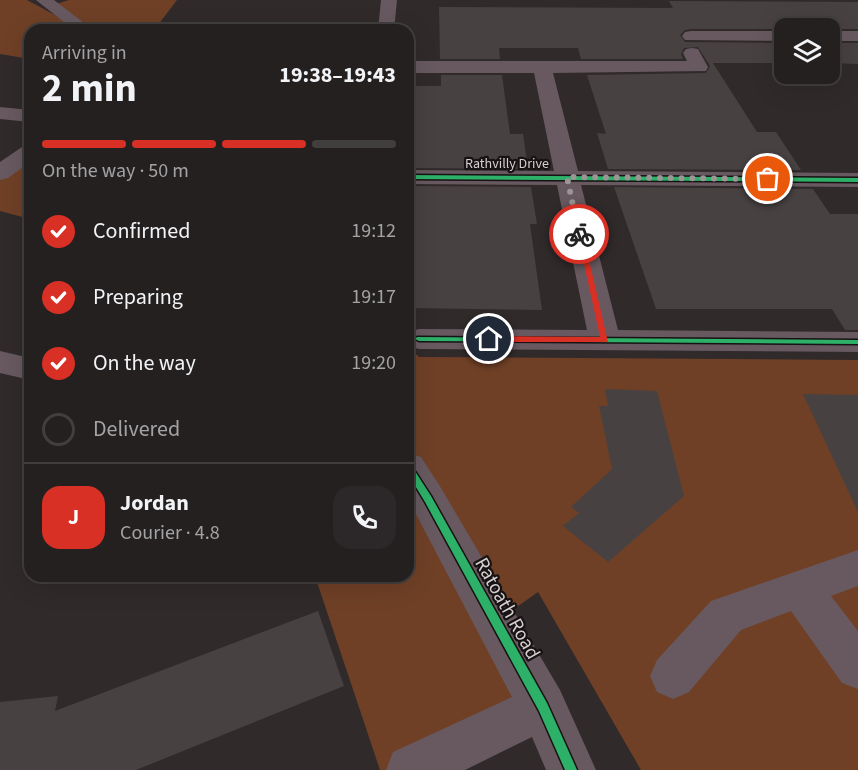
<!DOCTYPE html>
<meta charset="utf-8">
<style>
:root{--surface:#242020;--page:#2c2829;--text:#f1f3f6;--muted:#a3a3a5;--line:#413e3e;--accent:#d93025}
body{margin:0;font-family:"Source Sans 3",sans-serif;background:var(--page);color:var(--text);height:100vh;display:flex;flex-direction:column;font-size:22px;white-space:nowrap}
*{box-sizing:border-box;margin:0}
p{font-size:20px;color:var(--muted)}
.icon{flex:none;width:33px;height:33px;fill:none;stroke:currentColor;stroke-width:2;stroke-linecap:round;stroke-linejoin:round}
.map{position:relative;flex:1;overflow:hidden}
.panel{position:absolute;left:24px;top:24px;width:390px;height:558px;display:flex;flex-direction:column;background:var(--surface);border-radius:18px;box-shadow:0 6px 24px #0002,0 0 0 2px var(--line)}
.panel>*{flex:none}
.buttons{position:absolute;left:774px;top:18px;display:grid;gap:12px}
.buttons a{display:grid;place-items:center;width:66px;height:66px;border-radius:12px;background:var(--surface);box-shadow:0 6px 24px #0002,0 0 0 2px var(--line);font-size:30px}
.pin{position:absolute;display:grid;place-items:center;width:51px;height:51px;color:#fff;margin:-26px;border:3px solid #fff;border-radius:50%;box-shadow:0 2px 6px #0007}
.courier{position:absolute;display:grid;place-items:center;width:60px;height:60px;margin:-30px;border:4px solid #d93025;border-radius:50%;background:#fff;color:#222;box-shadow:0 2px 8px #0007}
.headline em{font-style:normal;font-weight:700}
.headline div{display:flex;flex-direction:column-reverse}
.headline{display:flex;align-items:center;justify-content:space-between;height:102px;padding:0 18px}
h1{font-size:39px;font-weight:700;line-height:45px}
.bar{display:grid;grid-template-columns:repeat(4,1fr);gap:9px 6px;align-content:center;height:72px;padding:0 18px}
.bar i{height:8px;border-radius:4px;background:var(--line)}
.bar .on{background:var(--accent)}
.bar p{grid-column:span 4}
.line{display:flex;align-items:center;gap:15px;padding:0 18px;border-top:2px solid var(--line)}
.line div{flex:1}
.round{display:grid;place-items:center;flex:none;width:63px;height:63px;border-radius:18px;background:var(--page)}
ol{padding:0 18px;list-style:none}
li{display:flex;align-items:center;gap:18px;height:66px}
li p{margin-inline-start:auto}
li .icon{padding:6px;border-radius:50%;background:var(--accent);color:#fff;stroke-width:4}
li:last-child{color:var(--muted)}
li i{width:33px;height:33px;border:3px solid var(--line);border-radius:50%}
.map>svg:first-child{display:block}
.green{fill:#6f4026}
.building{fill:#474142}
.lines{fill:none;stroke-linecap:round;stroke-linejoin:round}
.minor{fill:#67595f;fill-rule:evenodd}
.cycleway-casing{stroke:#171213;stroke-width:3}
.cycleway{fill:#2db169;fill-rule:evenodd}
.route{fill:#d93025}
.done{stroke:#9c9596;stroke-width:6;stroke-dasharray:0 10.8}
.labels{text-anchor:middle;stroke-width:4.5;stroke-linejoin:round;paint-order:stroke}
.far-street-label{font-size:14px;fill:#d6cfd0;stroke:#171213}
.near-street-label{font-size:20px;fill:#d6cfd0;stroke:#171213}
</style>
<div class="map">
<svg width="858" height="770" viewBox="0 0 858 770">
<rect width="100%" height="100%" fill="#302a2b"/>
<g class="green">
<path d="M0 0H27L83 30H30V59L0 54Z"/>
<path d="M69 0H177L158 25 163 30H86L56 4Z"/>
<path d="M30 153V219L0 211V174Z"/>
<path d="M408 347 419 357 858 360V770H641L538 592 490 626 408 480Z"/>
<path d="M408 489 535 710 410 770H380L315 576H408Z"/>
</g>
<g class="building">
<path d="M669 1 858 2V29H691L685 30 680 35 685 42 784 43V63H713L757 132H776L801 170 608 169 597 133 606 134 587 75 706 73 710 66 698 47 684 48 681 54 683 59H581L578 48H499L500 59H440L439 7 673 8Z"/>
<path d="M830 43H858V64L830 63Z"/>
<path d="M441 75H502L510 134H523L528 169 408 168V86H441Z"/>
<path d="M408 186 531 187 537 224H530L542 310 408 308Z"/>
<path d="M614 187 813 189 830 214H858V330H845L832 309H656Z"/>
<path d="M605 389 657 391 684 496 608 562 563 526 579 513 571 507 612 469 599 406H608Z"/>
<path d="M803 394 858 395V512Z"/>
<path d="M318 611 344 686 136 770H0V702L58 696 55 711Z"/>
</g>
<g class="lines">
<g class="minor">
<path d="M36 0H54L93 30H74Z"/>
<path d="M381 0H397L394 30H378Z"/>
<path d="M691 31H784V41L685 40 682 36 685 32Z"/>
<rect x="830" y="31" width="28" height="10"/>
<path d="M692 48 698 49 708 67 706 71 553 73 578 171 858 173V187L581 185 618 330 858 332V352L419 349 408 346V332L419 329 587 330 557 185 408 184V170L554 171 534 73H408V61H687L683 53 686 49Z"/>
<path d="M0 107 30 110V122L0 119Z"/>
<path d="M30 145V162L8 178 0 180V162L22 147Z"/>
<path d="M0 351 30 358V380L0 373Z"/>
<path d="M408 453 421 457 441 488 560 690 596 770H546L532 737 465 770H386L393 752 512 697 408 499Z"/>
<path d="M858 550V586L831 596 858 631V689L842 683 791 611 741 630 689 692 673 699 657 692 650 676 657 660 711 601Z"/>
</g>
<g class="cycleway-casing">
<g id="cycleway">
<path d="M408 175 858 178V182L408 179Z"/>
<path d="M417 337 858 340V344L419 341 415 339Z"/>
<path d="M408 464 411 465 431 496 547 703 577 770H565L539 711 425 502 408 474Z"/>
</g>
</g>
<use href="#cycleway" class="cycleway"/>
</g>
<path class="route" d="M577 232 583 234 608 342H486V337L489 336 600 337Z"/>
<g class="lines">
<path class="done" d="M579 234 567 177 768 179"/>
</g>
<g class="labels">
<g class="far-street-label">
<text x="507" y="168">Rathvilly Drive</text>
</g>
<g class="near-street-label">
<text transform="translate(508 608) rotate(61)" y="7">Ratoath Road</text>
</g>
</g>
</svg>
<div class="buttons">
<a><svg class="icon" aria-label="layers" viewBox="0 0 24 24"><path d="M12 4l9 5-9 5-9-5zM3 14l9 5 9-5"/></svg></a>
</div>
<div class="pin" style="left:768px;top:179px;background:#ea580c"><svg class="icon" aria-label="bag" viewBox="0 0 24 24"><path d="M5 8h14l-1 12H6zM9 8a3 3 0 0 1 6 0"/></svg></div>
<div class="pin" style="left:489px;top:339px;background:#1f2937"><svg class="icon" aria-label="home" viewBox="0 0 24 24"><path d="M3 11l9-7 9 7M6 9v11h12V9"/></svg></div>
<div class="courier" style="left:579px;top:234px"><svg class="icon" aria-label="bike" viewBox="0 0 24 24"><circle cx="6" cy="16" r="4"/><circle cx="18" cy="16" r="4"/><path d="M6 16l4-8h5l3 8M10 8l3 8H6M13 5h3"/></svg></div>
<section class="panel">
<div class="headline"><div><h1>2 min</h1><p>Arriving in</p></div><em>19:38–19:43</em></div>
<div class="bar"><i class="on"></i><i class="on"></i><i class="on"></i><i></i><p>On the way · 50 m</p></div>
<ol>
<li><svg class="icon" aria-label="check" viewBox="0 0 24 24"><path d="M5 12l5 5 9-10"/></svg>Confirmed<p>19:12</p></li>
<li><svg class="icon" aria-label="check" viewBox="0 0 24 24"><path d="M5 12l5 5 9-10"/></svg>Preparing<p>19:17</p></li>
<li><svg class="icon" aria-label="check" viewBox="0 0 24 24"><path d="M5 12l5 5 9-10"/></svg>On the way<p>19:20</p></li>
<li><i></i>Delivered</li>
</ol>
<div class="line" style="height:108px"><b class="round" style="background:var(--accent);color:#fff">J</b><div><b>Jordan</b><p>Courier · 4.8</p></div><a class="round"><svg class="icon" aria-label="phone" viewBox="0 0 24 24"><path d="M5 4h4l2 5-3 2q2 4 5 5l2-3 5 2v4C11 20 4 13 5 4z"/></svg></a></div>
</section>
</div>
